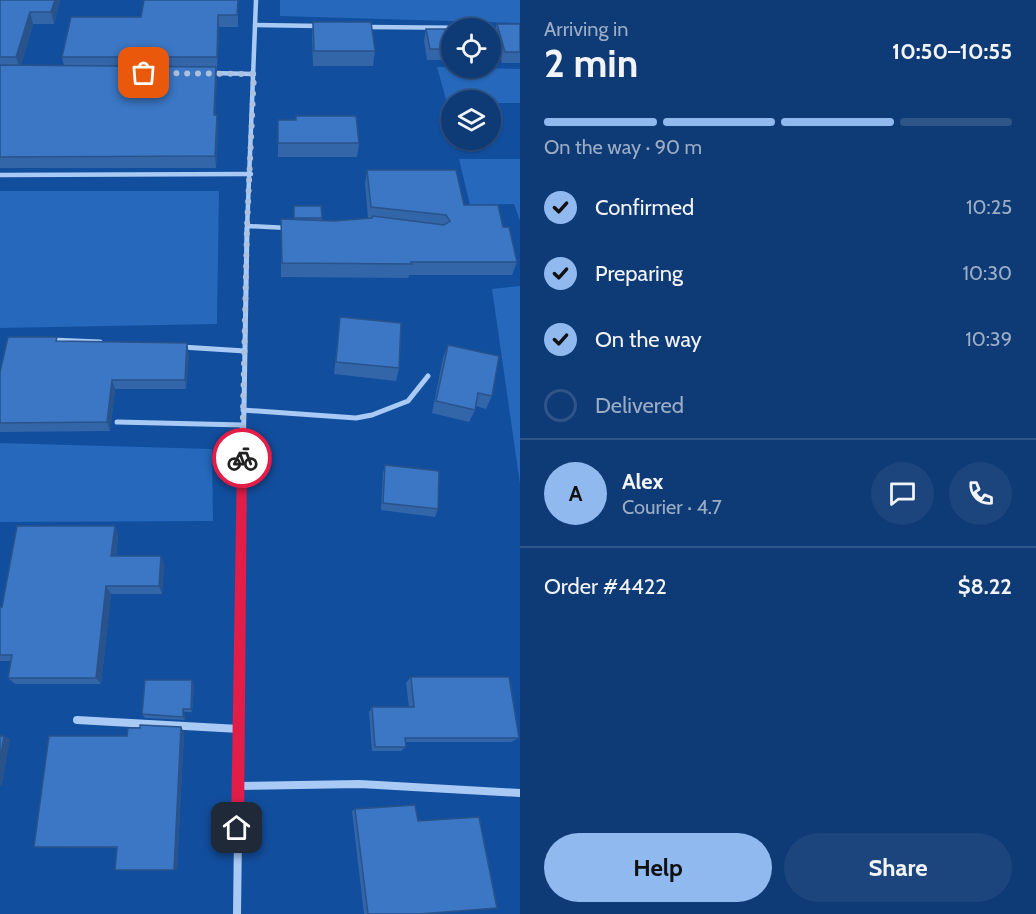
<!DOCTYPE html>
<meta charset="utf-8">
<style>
:root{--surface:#0e3a76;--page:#1c457e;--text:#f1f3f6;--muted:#9badc5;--line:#2e5488;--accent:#90b9f0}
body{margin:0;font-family:Cabin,sans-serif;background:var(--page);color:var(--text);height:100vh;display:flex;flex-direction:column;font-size:22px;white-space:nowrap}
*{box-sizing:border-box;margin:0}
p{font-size:20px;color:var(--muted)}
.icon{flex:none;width:33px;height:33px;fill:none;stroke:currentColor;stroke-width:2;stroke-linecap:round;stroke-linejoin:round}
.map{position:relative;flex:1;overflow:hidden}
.side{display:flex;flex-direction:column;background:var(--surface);width:516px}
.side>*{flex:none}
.controls{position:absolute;left:441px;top:18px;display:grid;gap:12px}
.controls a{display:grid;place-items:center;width:60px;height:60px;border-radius:50%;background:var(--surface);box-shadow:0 2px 4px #0004,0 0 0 2px var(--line);font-size:30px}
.pin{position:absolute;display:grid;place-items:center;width:51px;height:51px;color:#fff;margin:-26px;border-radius:12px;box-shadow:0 3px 9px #0006}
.courier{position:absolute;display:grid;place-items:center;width:60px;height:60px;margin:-30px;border:4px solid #e11d48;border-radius:50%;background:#fff;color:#222;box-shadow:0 2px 8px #0007}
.headline em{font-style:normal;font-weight:700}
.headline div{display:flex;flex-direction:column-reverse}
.headline{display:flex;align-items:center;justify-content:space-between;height:102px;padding:0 24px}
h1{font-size:39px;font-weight:700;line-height:45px}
.bar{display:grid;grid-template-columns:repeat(4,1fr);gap:9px 6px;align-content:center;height:72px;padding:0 24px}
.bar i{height:8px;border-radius:4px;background:var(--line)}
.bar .active{background:var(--accent)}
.bar p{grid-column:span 4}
.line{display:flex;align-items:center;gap:15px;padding:0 24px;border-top:2px solid var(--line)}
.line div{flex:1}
.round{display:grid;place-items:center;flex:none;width:63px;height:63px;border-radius:32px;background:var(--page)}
ol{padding:0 24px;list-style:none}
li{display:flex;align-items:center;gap:18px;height:66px}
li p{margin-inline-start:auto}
li .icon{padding:6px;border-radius:50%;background:var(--accent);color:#111;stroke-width:4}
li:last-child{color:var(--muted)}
li i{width:33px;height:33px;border:3px solid var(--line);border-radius:50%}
.button{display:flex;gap:12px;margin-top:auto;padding:12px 24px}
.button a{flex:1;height:69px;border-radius:36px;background:var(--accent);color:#111;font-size:24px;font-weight:700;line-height:69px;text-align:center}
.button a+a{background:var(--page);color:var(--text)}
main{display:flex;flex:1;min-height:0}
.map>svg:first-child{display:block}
.green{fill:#2568bc}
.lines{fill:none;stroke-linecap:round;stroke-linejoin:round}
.street-far2{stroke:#a9caf4;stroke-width:4.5}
.street-far1{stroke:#a9caf4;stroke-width:5}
.street{stroke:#a9caf4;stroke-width:8}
.wall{fill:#3366a9}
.shaded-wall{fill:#29538a}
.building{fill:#3b77c5;stroke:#29538a;stroke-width:1.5}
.route{fill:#e11d48}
.done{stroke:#acc1dd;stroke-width:6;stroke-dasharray:0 10.8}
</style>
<main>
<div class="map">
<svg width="520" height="914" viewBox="0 0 520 914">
<rect width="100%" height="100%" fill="#124e9e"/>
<g class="green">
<path d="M280 0H520V23L280 16Z"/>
<path d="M437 67 520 69V103H491L490 100H452L451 103H447Z"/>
<path d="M459 159H520V221L514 204 470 205Z"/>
<path d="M0 191H219L217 324 0 328Z"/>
<path d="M520 286V484L492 289Z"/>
<path d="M0 443 212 449 213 521 0 522Z"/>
</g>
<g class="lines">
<g class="street-far2">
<path d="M255 25 320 26"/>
<path d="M366 27 482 28"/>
<path d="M211 73 254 74"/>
<path d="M0 175 251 174"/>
<path d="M247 226 288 228"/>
<path d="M247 230 256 0"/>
</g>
<g class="street-far1">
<path d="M51 340 100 342"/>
<path d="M182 347 245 351"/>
<path d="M243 410 356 418 372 415 408 401 428 376"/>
<path d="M117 422 243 425"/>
<path d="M242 528 247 228"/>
</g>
<g class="street">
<path d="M77 720 239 729"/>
<path d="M238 786 360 784 520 793"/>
<path d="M237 914 242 526"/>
</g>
</g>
<g class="wall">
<path d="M0 0H60L54 24H33L21 65 64 66 62 57 141 17 144 0H238V27H219L215 115 218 127 216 168H0Z"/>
<path d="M313 22 375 51 373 66H313L312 37Z"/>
<path d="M497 24H520V63H502L494 34Z"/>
<path d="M426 29 452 38V60H427L424 40Z"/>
<path d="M278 120 359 143 357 157H278Z"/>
<path d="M367 170 464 205 503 227 517 262 512 275H409L408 278 281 277V219H294V206L322 218V220L334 221 368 218 365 184Z"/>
<path d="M340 317 399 368 396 381 334 374Z"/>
<path d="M58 341 189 353 186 389H115L110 431 0 432V372Z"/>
<path d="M448 345 492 396 486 409 476 406 475 410 469 422 432 413 443 358Z"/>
<path d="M385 465 438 509 435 517 381 510 383 473Z"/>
<path d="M118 535 116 556H161L164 564 162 594H111L101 684H15L8 678 11 661H0V607H2Z"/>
<path d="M411 677 519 738 511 742H405L406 747 401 751H372L369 712 372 707H409L406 683Z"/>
<path d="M194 684 192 712H185V720L145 718 142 714Z"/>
<path d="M184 732 177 870 117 848 34 847 127 736Z"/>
<path d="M355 809 419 914H364L352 811Z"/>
</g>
<g class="shaded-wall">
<path d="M55 0H60L54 24 51 12Z"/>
<path d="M30 12 33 24 20 69 16 57Z"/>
<path d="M218 15 219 27 218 69 217 57Z"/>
<path d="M216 67 217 78 215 127 214 115Z"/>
<path d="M217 115 218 127 216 168 215 156Z"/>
<path d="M187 343 189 353 186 389 185 380Z"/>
<path d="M112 380 115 389 110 431 107 422Z"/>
<path d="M115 526 118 535 115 564 111 556Z"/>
<path d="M161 556 164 564 162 594 159 586Z"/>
<path d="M106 586 111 594 101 684 96 678Z"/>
<path d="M192 680 194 684 192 712 191 709Z"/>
<path d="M183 709 185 712V720L183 717Z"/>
<path d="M181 727 184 732 177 870H174Z"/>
<path d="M4 736 10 739 2 786 0 785V760Z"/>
</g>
<g class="building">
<path d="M0 0H55L51 12H30L16 57H0Z"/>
<path d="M144 0H238L237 15H218L217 57H62L71 17H141Z"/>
<path d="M313 22H371L375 51H314Z"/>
<path d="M497 24H520V52H505Z"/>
<path d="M426 29H450L452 38V49H430Z"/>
<path d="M0 65 216 67 214 115H217L215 156 0 157Z"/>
<path d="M296 116H356L359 143H278V120H296Z"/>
<path d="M367 170H456L464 205H498L503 227H509L517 262H411L412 264 282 263 281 219 334 221 372 218 373 216 444 225 450 221 446 215 371 207Z"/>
<path d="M294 206H321L322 218H294Z"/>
<path d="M340 317 401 323 399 368 336 362Z"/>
<path d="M8 337H57L56 341 187 343 185 380H112L107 422 0 423V372Z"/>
<path d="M448 345 499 356 492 396 478 393 475 410 436 401Z"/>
<path d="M385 465 439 471 438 509 383 503Z"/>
<path d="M17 526H115L111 556H161L159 586H106L96 678H8L12 655H0V607H2Z"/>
<path d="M411 677H509L519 738H405L406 747H375L372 707H414Z"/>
<path d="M145 680H192L191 709H183V717L142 714Z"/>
<path d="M140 725 181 727 174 870H115L117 847H34L49 736H127L128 728H140Z"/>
<path d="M0 736H4L0 760Z"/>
<path d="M415 805 418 821 479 817 497 908 419 914H368L355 809Z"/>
</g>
<path class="route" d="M242 453 247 458 244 828 242 833 237 835 233 833 231 828 237 458Z"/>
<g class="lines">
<path class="done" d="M144 73 254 74 247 226 242 458"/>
</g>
</svg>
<div class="controls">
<a><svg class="icon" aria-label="locate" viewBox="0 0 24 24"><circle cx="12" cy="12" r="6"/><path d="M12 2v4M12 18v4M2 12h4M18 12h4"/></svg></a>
<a><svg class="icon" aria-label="layers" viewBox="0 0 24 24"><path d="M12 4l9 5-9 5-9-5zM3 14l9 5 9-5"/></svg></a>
</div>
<div class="pin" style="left:144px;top:73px;background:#ea580c"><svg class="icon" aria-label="bag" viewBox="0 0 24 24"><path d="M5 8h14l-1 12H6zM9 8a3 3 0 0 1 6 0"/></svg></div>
<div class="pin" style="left:237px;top:828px;background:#1f2937"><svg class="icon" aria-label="home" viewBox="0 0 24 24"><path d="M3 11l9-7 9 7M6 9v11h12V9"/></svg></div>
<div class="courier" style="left:242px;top:458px"><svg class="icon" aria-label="bike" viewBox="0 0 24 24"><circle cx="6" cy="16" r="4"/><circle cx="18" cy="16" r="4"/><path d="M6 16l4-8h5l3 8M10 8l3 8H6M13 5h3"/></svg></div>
</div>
<section class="side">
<div class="headline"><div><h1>2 min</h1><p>Arriving in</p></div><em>10:50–10:55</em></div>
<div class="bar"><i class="active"></i><i class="active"></i><i class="active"></i><i></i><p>On the way · 90 m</p></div>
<ol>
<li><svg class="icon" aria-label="check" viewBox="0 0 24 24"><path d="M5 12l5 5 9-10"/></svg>Confirmed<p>10:25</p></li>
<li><svg class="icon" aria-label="check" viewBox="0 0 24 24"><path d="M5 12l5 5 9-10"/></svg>Preparing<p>10:30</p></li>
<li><svg class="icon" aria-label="check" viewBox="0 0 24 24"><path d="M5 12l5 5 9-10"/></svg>On the way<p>10:39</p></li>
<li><i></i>Delivered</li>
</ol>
<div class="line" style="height:108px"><b class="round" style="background:var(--accent);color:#111">A</b><div><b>Alex</b><p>Courier · 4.7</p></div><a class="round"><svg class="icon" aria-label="chat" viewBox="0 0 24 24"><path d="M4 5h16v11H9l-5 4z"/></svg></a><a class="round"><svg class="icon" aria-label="phone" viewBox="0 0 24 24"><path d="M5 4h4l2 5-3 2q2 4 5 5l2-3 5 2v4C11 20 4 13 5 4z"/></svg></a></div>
<div class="line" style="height:78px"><div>Order #4422</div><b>$8.22</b></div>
<div class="button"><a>Help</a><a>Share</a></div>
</section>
</main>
